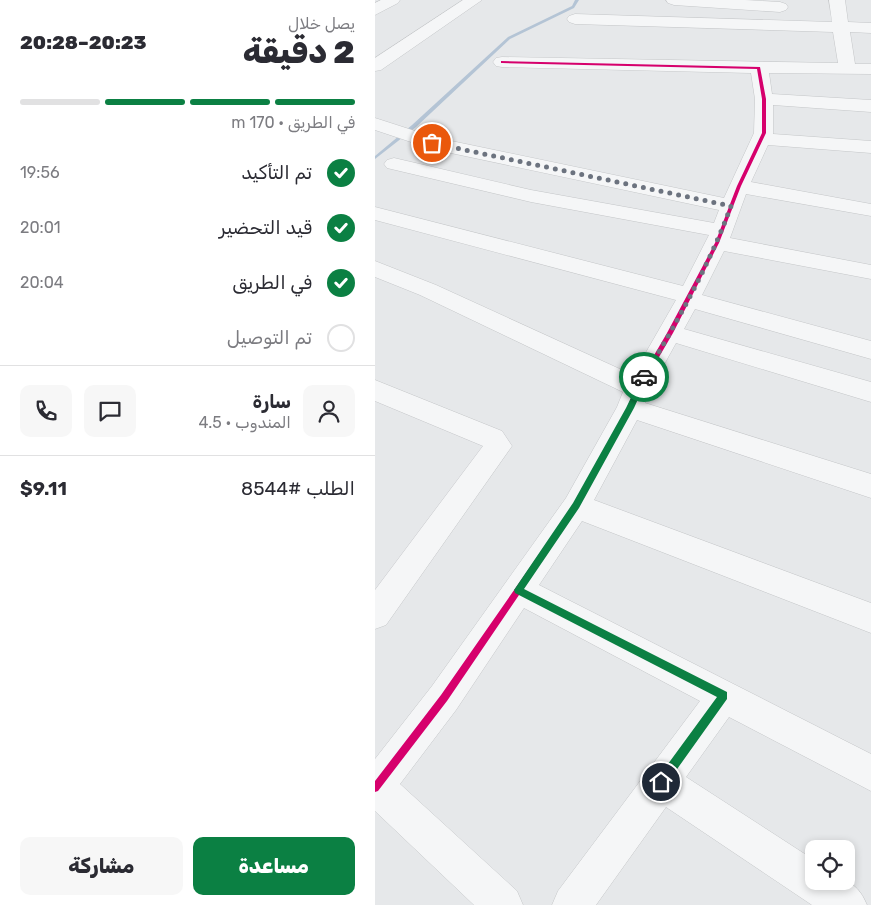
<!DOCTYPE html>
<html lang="ar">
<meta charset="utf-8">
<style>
:root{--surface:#fff;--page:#f7f7f7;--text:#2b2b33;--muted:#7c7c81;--line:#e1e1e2;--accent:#0b8043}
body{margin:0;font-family:Rubik,Vazirmatn,sans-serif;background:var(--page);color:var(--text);direction:rtl;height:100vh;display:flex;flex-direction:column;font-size:19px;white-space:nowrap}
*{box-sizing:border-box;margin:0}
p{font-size:16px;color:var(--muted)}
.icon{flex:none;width:28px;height:28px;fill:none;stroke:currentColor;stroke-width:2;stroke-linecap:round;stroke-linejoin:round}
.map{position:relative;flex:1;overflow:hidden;direction:ltr}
.drawer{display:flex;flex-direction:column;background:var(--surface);width:375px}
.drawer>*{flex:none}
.buttons{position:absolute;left:430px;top:840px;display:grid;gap:10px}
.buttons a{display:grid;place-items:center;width:50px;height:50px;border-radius:10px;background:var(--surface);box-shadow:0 2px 8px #0003;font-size:25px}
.pin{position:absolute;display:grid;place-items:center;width:42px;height:42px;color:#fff;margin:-21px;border:2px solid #fff;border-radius:50%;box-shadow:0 1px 5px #0007}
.courier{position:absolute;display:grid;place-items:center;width:50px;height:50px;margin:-25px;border:4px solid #0b8043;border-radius:50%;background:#fff;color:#222;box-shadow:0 1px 6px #0007}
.summary em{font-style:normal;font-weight:800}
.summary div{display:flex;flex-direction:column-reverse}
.summary{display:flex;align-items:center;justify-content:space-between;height:85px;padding:0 20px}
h1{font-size:32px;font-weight:800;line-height:38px}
.bar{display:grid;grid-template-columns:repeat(4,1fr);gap:8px 5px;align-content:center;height:60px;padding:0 20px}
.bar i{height:6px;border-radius:4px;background:var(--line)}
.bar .active{background:var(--accent)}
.bar p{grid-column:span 4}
.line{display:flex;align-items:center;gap:12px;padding:0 20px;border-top:1px solid var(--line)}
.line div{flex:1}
.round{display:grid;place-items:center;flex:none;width:52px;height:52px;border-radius:10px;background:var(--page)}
ol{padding:0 20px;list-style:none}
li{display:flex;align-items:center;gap:15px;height:55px}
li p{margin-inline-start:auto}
li .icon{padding:5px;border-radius:50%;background:var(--accent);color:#fff;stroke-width:4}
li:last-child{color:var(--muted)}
li i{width:28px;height:28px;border:2px solid var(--line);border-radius:50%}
.cta{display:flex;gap:10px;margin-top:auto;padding:10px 20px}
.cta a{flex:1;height:58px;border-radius:10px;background:var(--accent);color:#fff;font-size:20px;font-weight:800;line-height:58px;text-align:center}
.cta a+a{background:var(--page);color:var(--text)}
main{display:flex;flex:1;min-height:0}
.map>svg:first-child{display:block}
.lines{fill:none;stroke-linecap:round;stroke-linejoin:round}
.stream{fill:#b4c4d5;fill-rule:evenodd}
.minor-casing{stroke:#c4c6c8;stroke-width:1}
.minor{fill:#f5f6f7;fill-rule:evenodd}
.cycleway-casing{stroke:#f4f6f9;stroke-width:3}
.cycleway{fill:#d6006c;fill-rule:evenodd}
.route{fill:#0b8043}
.done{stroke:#6c737f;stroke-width:5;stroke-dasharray:0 9}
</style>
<main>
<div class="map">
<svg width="496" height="905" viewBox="0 0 496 905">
<rect width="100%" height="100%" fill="#e6e8ea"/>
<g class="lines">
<path class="stream" d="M200 0H204L199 8 135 39 41 127 0 159V156L37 125 133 37 197 6Z"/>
<g class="minor-casing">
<g id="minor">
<path d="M6 0H25L23 3 0 15V3Z"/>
<path d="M88 0H107L6 70 0 71V58Z"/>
<path d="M291 0H370L405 2 411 4 413 7 411 10 405 12 299 5 293 3Z"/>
<path d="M454 0H470L473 22 496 23V33L475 32 480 64H496V74L394 73 397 94 496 100V112L398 105V134L496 141V153L393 145 376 182 496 204V216L371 194 355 238 496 265V279L349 251 327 295 496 341V359L320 309 309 329 496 382V402L301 343 276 388 270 403 496 474V498L262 420 219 500 496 603V633L207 521 164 585 496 754V791L354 717 311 777 439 860V881C466 881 480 876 492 905H437L291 807 221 905H177L183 891 325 701 149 608 81 710 25 784 142 891 148 905H99L0 811V759L57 686 191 498 242 407 248 392 45 295 0 277V261L61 285 258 375 301 300 0 220V207L308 286 334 235 156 202 12 168 9 164 12 160 19 158 156 190 339 223 344 210 57 149 0 130V118L62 138 349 198 379 133 380 99 376 73 127 67 121 66 118 62 121 58 127 57 463 63 458 32 200 24 194 22 192 19 194 16 200 14 457 22Z"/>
<path d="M0 380 127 431 137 446 11 625 0 629V590L108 446 0 401Z"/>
</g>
</g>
<use href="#minor" class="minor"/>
<g class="cycleway-casing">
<path id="cycleway" d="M126 61 385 67 391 99V133L366 186 344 243 298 333 266 388 258 408 203 508 72 701 3 791 0 792V781L66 695 199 504 252 408 260 388 292 333 340 243 362 186 387 133V99L382 69 127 63H126Z"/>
</g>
<use href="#cycleway" class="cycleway"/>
</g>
<path class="route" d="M267 375H272L273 377 259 408 204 508 149 589 352 692V699L290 786 286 788 282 786 281 782 282 779 342 697 140 593 139 590 198 503 251 408Z"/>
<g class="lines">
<path class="done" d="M57 143 356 206C334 266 302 322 269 377"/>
</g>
</svg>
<div class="buttons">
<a><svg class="icon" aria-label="locate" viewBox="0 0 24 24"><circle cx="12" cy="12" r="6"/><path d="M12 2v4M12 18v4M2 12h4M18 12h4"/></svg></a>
</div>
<div class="pin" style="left:57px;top:143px;background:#ea580c"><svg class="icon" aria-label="bag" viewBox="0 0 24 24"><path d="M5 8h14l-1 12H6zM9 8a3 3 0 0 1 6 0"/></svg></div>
<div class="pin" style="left:286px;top:782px;background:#1f2937"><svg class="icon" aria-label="home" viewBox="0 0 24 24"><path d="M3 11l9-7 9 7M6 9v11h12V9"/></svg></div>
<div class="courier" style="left:269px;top:377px"><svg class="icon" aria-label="car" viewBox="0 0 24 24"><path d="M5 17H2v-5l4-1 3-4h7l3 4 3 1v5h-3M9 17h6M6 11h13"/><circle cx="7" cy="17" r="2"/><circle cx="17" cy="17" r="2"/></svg></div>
</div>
<section class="drawer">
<div class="summary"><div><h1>2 دقيقة</h1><p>يصل خلال</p></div><em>20:23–20:28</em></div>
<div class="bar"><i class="active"></i><i class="active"></i><i class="active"></i><i></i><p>في الطريق · 170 m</p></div>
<ol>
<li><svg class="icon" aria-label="check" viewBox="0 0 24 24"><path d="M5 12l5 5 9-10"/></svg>تم التأكيد<p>19:56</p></li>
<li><svg class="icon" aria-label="check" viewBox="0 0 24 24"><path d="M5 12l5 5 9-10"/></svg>قيد التحضير<p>20:01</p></li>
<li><svg class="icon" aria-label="check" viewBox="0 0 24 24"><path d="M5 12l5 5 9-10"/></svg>في الطريق<p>20:04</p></li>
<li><i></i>تم التوصيل</li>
</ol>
<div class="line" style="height:90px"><a class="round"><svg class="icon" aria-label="person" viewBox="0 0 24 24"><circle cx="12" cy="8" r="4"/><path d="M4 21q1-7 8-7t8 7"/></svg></a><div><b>سارة</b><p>المندوب · 4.5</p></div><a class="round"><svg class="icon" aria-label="chat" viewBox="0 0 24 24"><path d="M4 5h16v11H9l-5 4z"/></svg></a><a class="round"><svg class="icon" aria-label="phone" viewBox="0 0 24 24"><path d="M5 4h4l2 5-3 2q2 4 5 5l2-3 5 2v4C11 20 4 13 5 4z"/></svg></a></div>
<div class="line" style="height:65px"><div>الطلب #8544</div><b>$9.11</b></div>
<div class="cta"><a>مساعدة</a><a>مشاركة</a></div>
</section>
</main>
